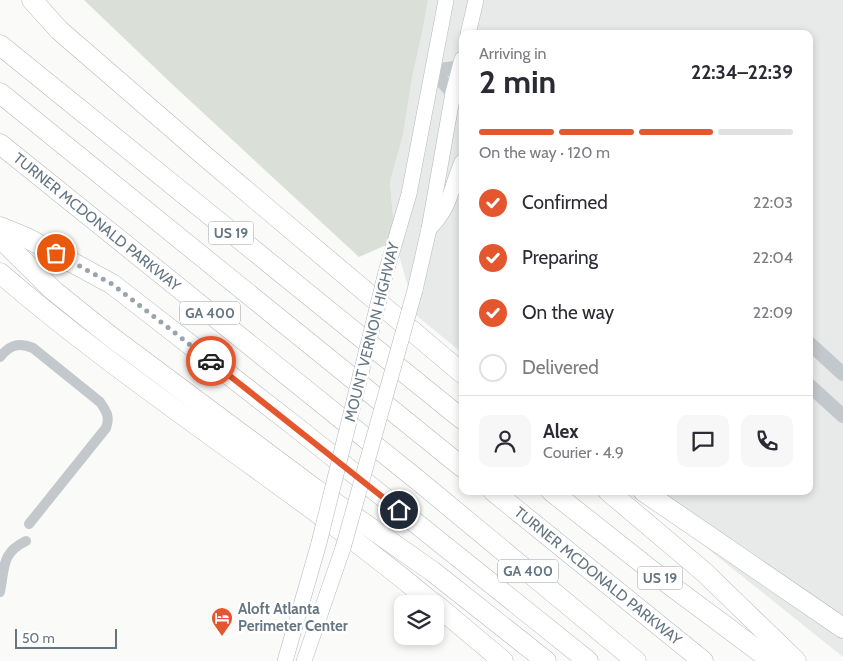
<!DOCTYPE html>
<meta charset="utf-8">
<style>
:root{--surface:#fff;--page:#f7f7f7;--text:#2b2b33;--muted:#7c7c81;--line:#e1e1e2;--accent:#e4572e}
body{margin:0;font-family:Cabin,sans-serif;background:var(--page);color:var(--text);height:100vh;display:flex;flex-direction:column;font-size:19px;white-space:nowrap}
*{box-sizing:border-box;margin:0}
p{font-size:16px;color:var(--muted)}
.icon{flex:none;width:28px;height:28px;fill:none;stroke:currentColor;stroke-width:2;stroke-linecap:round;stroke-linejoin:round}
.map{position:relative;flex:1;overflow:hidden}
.panel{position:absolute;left:459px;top:30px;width:354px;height:465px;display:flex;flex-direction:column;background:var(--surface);border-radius:10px;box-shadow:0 2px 8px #0003}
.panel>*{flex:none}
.buttons{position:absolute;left:394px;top:595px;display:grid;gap:10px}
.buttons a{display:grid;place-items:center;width:50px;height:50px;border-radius:10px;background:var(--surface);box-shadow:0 2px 8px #0003;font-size:25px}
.scale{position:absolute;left:15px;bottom:12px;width:102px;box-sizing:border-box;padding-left:5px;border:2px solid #657683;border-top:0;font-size:14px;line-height:18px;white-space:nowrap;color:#657683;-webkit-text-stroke:4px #fff;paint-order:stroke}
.pin{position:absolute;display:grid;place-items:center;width:42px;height:42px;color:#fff;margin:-21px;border:2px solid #fff;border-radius:50%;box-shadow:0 1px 5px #0007}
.courier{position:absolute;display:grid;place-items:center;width:50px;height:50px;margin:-25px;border:4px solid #e4572e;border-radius:50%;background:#fff;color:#222;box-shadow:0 1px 6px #0007}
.headline em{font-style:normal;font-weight:800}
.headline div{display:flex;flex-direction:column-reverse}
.headline{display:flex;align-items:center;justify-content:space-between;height:85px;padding:0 20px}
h1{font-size:32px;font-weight:800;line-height:38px}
.bar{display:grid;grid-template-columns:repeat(4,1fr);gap:8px 5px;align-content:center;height:60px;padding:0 20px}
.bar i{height:6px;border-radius:4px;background:var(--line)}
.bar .on{background:var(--accent)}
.bar p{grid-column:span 4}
.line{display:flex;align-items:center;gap:12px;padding:0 20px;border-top:1px solid var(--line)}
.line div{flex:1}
.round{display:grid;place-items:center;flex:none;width:52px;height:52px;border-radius:10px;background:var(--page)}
ol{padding:0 20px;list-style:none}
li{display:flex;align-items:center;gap:15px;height:55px}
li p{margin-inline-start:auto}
li .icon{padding:5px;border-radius:50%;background:var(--accent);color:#fff;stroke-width:4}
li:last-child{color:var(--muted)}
li i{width:28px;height:28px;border:2px solid var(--line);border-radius:50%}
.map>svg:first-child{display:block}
.built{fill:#e8e9e9}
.green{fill:#dadfd7}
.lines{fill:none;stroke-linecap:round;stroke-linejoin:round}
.secondary-casing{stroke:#b3babf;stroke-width:16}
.motorway-casing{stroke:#b4b9bd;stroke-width:21}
.minor{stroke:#c3c8cc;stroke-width:10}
.tertiary{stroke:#c3c8cc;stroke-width:14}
.secondary{stroke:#fff;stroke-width:15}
.motorway{stroke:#fff;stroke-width:20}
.secondary-bridge-casing{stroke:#b3babf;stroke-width:16;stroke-linecap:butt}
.secondary-bridge{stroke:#fff;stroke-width:15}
.done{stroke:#99a4ac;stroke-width:5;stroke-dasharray:0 9}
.route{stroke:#e4572e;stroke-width:6}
.labels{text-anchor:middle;stroke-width:5;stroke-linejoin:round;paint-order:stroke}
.shield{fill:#fff;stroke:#939fa8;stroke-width:1}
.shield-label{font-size:14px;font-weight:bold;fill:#657683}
.street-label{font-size:15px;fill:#657683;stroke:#fff}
.poi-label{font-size:15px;font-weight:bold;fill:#657683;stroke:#fff;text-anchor:start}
</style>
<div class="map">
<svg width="843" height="661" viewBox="0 0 843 661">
<rect width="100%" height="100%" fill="#fafaf8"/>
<path class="built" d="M428 0H843V657L636 491H809V34H462V353L416 315 395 241 390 182 403 135 412 78 422 33Z"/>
<path class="green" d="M84 0H428L422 33 412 78 403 135 390 182 395 241 359 257 173 85Z"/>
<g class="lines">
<g class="secondary-casing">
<g id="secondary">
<path d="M468 34 476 0"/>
<path d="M429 229C452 206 450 189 462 162"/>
<path d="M386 272 409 194 446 0"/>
<path d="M415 290 429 229 453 93 462 59"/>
<path d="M285 661 319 543"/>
<path d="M304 661 343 548"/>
</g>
</g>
<g class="motorway-casing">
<g id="motorway">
<path d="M32 0 59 30 207 158 462 373"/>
<path d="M0 45 462 419"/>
<path d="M0 93 462 467"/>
<path d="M0 144 420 482 636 661"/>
<path d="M0 227 27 238 112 284 296 427 588 661"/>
<path d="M0 238 54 291 110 336 315 489 432 571 546 661"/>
<path d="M0 273C138 392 294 487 434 604"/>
<path d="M493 491 703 661"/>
<path d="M551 491 666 582 772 661"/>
<path d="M608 491 704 572 796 661"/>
<path d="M643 491 843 628"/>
<path d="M435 604 503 661"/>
</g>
</g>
<g class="minor">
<path d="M0 357C10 345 18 342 33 348L100 402C107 412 110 417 106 428L29 524"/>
<path d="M0 592C5 567 1 553 26 541"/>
</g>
<g class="tertiary">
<path d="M433 71 453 93 462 98"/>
<path d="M433 71 462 67"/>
<path d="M809 343 843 374"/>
<path d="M809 385 843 416"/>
</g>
<use href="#secondary" class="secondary"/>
<use href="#motorway" class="motorway"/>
<g class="secondary-bridge-casing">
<g id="secondary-bridge">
<path d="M319 543 386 272"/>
<path d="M343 548 415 290"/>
</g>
</g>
<use href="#secondary-bridge" class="secondary-bridge"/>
</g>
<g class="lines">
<path class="done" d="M56 253 112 284 211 361"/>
<path class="route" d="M211 361 399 510"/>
</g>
<defs>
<g id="hotel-pin" transform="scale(1.125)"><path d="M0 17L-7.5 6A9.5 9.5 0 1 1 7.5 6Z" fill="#e4572e" stroke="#fff"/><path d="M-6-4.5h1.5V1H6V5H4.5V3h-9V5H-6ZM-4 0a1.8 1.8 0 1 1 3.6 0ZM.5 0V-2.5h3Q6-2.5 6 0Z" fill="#fff"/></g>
</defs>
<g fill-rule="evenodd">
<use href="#hotel-pin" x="222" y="618"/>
</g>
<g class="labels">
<g class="shield">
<rect x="208.5" y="221.5" width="45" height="23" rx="4"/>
<rect x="180" y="301.5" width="60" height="23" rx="4"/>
<rect x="498" y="559.5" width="60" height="23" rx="4"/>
<rect x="637.5" y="566.5" width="45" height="23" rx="4"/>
</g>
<g class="shield-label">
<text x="231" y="238">US 19</text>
<text x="210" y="318">GA 400</text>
<text x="528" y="576">GA 400</text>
<text x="660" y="583">US 19</text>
</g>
<g class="street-label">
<text transform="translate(97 222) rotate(39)" y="5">TURNER MCDONALD PARKWAY</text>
<text transform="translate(372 332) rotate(-76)" y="5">MOUNT VERNON HIGHWAY</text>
<text transform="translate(598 576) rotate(39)" y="5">TURNER MCDONALD PARKWAY</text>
</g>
<g class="poi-label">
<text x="238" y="614">Aloft Atlanta<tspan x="238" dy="17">Perimeter Center</tspan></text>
</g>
</g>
</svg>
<div class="buttons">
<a><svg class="icon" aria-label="layers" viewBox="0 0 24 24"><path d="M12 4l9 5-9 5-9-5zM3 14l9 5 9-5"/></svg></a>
</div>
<div class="scale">50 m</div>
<div class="pin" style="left:56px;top:253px;background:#ea580c"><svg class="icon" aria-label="bag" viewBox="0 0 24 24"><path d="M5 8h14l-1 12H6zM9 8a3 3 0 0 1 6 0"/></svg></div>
<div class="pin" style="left:399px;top:510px;background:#1f2937"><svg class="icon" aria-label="home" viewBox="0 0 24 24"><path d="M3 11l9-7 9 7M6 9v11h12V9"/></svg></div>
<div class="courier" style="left:211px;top:361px"><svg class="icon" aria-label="car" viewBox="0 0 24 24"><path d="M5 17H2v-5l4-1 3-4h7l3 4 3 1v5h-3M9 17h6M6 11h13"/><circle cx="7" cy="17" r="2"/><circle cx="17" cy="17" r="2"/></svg></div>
<section class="panel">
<div class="headline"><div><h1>2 min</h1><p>Arriving in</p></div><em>22:34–22:39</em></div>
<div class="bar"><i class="on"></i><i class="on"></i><i class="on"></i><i></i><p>On the way · 120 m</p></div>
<ol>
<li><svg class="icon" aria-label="check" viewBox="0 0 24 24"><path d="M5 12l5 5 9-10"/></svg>Confirmed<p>22:03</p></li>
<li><svg class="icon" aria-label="check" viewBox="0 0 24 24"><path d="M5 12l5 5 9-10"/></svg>Preparing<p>22:04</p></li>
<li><svg class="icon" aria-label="check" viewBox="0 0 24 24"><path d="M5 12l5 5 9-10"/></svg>On the way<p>22:09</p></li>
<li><i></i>Delivered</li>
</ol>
<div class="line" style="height:90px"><a class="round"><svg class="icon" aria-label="person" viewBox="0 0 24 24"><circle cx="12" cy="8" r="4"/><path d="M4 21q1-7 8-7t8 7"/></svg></a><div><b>Alex</b><p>Courier · 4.9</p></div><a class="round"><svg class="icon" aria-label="chat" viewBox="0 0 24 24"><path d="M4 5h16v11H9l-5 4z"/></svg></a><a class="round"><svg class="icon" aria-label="phone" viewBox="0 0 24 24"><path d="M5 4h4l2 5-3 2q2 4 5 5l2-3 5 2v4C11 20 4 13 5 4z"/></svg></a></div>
</section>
</div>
